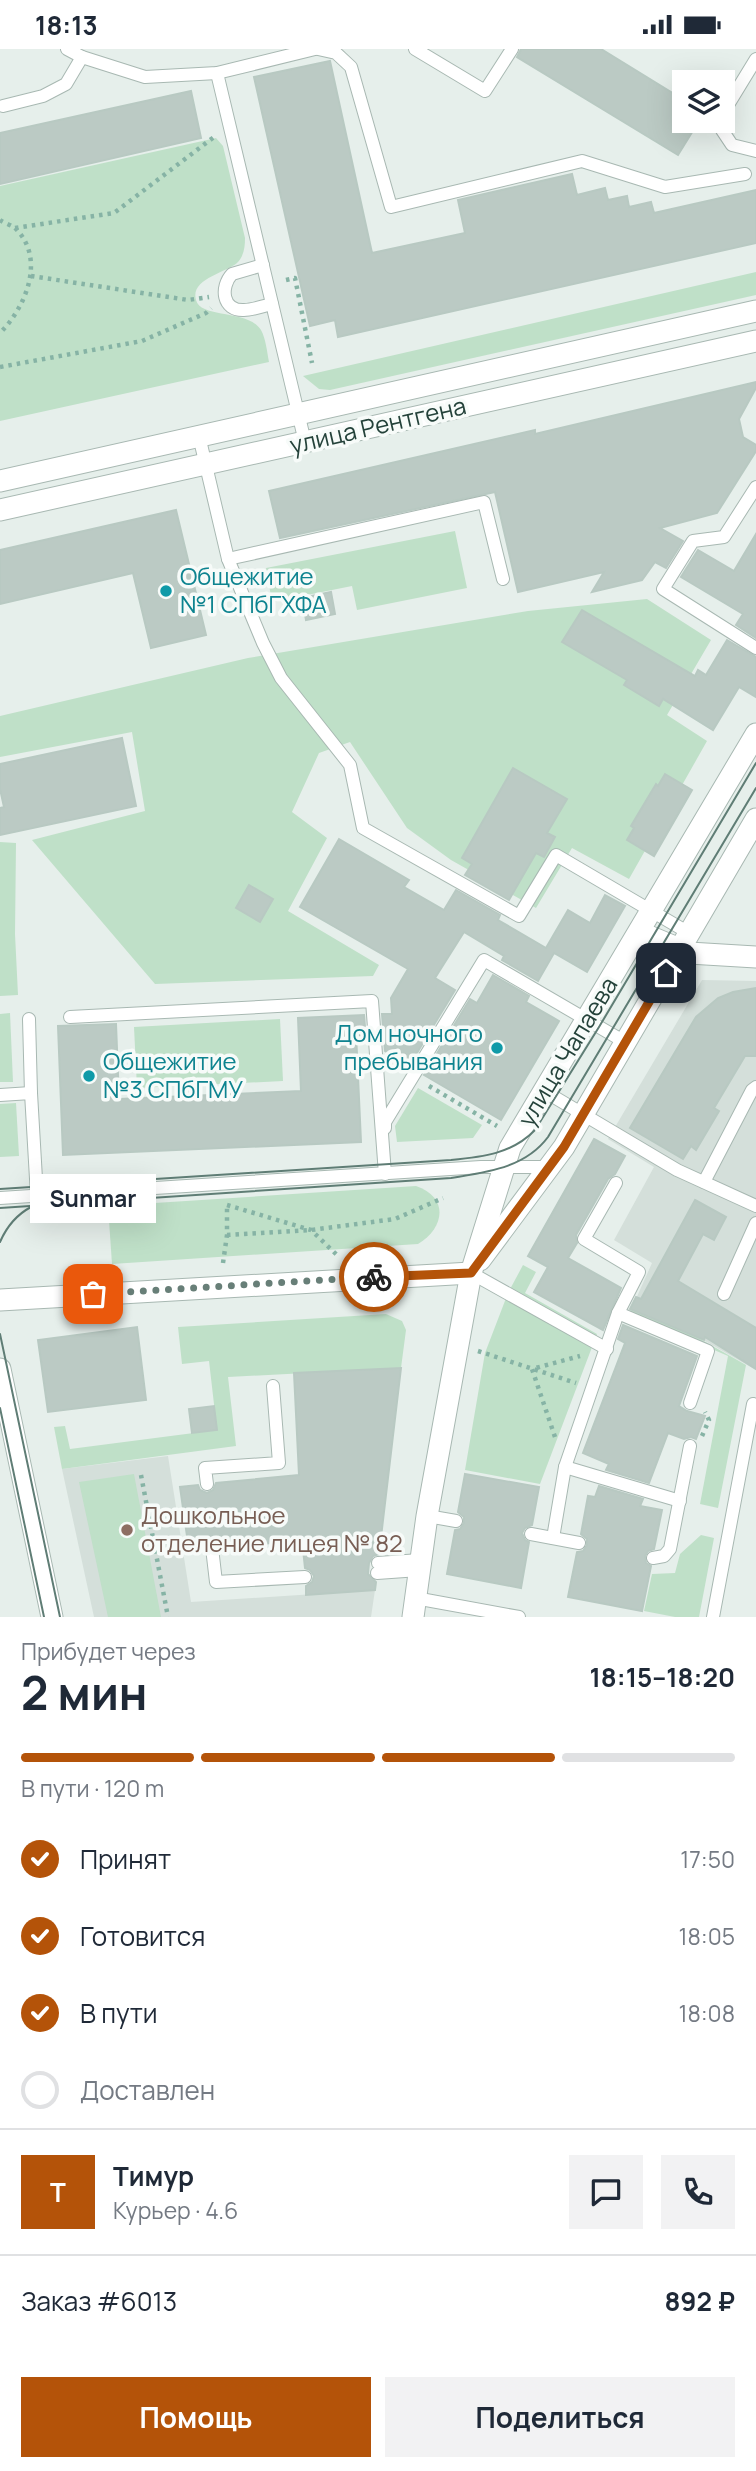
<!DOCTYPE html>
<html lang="ru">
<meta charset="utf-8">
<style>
:root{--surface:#fff;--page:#f2f2f3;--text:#1f2937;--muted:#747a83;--line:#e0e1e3;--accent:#b45309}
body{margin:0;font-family:Manrope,sans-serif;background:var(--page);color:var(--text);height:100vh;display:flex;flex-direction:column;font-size:26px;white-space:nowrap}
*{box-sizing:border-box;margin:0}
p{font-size:23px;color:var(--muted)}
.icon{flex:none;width:38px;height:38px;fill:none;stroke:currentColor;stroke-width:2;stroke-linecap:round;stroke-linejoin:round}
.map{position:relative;height:1568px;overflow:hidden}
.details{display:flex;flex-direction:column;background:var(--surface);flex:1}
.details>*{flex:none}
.buttons{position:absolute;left:672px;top:21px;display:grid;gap:14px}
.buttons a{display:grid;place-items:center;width:63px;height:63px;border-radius:0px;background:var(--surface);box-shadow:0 7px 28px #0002;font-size:35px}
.pin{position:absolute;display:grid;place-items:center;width:60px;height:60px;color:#fff;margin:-30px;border-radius:14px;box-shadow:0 4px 10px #0006}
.courier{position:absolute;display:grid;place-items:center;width:70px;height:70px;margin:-35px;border:5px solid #b45309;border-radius:50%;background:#fff;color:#222;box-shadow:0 2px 9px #0007}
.bubble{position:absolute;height:49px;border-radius:0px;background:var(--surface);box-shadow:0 7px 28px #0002;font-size:23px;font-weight:700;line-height:49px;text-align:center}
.head em{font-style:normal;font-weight:700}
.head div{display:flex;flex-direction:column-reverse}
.head{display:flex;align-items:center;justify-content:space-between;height:119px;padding:0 21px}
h1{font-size:46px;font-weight:700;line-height:52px}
.bar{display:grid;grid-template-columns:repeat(4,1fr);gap:10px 7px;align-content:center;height:84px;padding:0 21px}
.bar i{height:9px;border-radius:5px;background:var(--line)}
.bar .selected{background:var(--accent)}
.bar p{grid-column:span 4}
.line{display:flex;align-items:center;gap:18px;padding:0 21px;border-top:2px solid var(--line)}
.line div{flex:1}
.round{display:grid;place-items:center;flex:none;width:74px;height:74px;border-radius:0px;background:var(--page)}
ol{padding:0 21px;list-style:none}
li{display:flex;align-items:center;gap:21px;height:77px}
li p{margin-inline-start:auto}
li .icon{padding:7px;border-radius:50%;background:var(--accent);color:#fff;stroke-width:4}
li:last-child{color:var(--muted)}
li i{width:38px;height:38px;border:4px solid var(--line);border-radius:50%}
.cta{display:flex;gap:14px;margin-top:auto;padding:14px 21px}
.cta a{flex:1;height:80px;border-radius:0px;background:var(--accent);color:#fff;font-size:28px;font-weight:700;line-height:80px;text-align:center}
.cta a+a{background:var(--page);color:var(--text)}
.status{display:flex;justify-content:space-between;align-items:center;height:49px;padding:0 35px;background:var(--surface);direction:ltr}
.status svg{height:19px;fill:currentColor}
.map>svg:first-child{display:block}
.built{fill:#d4dfda}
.green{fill:#bfe0c8}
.building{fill:#bbcac4;stroke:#b8c9c2;stroke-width:2}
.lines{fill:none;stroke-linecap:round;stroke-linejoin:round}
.service-casing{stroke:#a8b8b2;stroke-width:14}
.minor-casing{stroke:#a8b8b2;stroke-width:23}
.tertiary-casing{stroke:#a8b8b2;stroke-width:23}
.path{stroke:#86b3a5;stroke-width:4.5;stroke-dasharray:3.5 5;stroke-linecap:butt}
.service{stroke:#fff;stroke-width:12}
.minor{stroke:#fff;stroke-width:21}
.tertiary{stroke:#fff;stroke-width:21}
.tram{stroke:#5f7d75;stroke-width:2}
.done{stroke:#687f78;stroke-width:7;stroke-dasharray:0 12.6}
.route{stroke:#b45309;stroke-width:9}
.culture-dot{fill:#0f9aa8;stroke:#f7fbf9;stroke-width:2.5}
.education-dot{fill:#8d6e63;stroke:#f7fbf9;stroke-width:2.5}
.labels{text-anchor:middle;stroke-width:7;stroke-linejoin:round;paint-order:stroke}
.street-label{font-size:24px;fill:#24423a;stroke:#f7fbf9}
.culture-label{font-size:24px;fill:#0d838f;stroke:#f7fbf9;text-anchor:start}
.education-label{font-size:24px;fill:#785e54;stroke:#f7fbf9;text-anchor:start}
</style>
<div class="status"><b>18:13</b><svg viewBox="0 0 49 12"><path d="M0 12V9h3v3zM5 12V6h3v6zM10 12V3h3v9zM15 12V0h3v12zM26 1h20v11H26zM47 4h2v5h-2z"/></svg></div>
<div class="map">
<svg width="756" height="1568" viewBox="0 0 756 1568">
<rect width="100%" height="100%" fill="#e6efeb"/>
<g class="built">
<path d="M702 931 756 932V1321L635 1252 652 1214 614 1191 654 1118 608 1090Z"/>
<path d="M168 1407 191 1553 375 1541 371 1568H94L62 1420Z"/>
</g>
<g class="green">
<path d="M216 89 223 97 245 189C245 198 244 207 237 214 225 224 190 230 196 251 201 270 248 260 261 281 266 290 267 303 269 313L0 372V137Z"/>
<path d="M756 223V246L330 341 319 340 303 327Z"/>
<path d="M455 482 467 539 357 561 352 537 272 553 266 519Z"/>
<path d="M647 550 711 591 667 666 707 692 629 830 572 799 536 859 451 811 407 779 350 693 319 704 292 763 327 789 288 862 379 916 373 927 155 935 32 791 145 762 132 683 0 708V667L248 609 528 562Z"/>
<path d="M0 793 16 794 15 885 18 946 0 947Z"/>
<path d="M10 964 13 1033H0V965Z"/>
<path d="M280 970 283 1032 137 1039 134 978Z"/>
<path d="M418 1039 482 1076 473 1089 397 1093 395 1077Z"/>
<path d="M16 1054 19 1107 0 1108V1055Z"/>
<path d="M416 1137C449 1148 445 1179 418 1195L112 1215 108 1157Z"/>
<path d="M523 1216 536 1223 525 1244 597 1285 540 1435 465 1421 485 1304 508 1244Z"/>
<path d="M635 1253 746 1316 718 1459 700 1455 728 1307 629 1264Z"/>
<path d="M386 1265 402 1272 406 1281 401 1319 228 1328 236 1397 62 1420 54 1378 65 1377 70 1400 217 1381 209 1312 182 1315 178 1278Z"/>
<path d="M134 1425 161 1568H108L79 1433Z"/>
<path d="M701 1486 714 1489 699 1568H675L644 1562 652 1525 675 1524 680 1505Z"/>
</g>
<g class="building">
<path d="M521 0H601L684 51V72H699L678 106 517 8Z"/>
<path d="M330 12 372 204 465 184 458 151 572 125 577 146 605 139 608 151 627 147 629 158 651 153 654 164 756 141V194L338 288 335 271 310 277 254 28Z"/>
<path d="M191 42 201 89 0 135V84Z"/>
<path d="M756 333V339L739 370 743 388 756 396V402L717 464 660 479 683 492 666 519 655 513 642 531 592 543 604 523 518 543 495 443 280 489 269 442 535 381V385Z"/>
<path d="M176 461 206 586 151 599 133 524 0 555V501Z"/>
<path d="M756 485V589L736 576 743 565 681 528 698 501 734 522Z"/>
<path d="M331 543 335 565 306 571 302 549Z"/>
<path d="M582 561 695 627 698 621 706 626 727 591 756 608V648L739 638 713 681 663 650 659 657 624 636 627 631 562 593Z"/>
<path d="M122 689 136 757 0 786V759L4 758 0 740V715Z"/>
<path d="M513 719 567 750 547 784 555 788 544 808 536 804 509 851 465 826 472 815 462 809Z"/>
<path d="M665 725 692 741 654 807 627 791 634 779 631 777 656 735 658 737Z"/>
<path d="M339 790 409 831 404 838 444 861 456 841 500 866 498 871 546 899 568 861 590 874 605 846 625 857 587 923 554 904 538 932 502 911 504 907 464 883 435 929 455 941 409 1017 385 1002 382 965H392L391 949 408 920 300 858Z"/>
<path d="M249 836 273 850 260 873 236 859Z"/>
<path d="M493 926 529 947 526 953 559 972 501 1071 424 1026 470 950 477 954Z"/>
<path d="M756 939V1007H745L714 1059 719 1062 696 1101 691 1097 683 1110 630 1079 696 968 718 949 733 943Z"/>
<path d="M364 966 366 990 356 984 361 1093 63 1106 58 977 116 975 119 1050 301 1042 298 969Z"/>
<path d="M594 1090 625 1107 615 1125 608 1130 576 1186 577 1194 568 1209 621 1239 603 1281 534 1243 548 1218 528 1207Z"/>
<path d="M695 1151 726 1168 714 1191 703 1185 678 1232 756 1279V1320L705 1288 704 1291 630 1260 636 1248 641 1250Z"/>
<path d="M623 1276 697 1307 679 1357 687 1362 705 1367 696 1390 691 1388 684 1390 668 1384 649 1434 606 1421 609 1415 583 1404 625 1294 618 1290Z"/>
<path d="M137 1278 146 1351 48 1363 38 1291Z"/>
<path d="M401 1319 379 1505 373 1507 369 1514 368 1525 376 1533 375 1541 306 1546V1537L312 1533 314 1527 310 1521 305 1519 302 1491 221 1499 219 1493 212 1490 206 1492 203 1500 189 1501 180 1438 198 1436 200 1441 207 1444 213 1441 216 1434 299 1426 294 1324Z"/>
<path d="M214 1357 217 1381 192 1384 189 1360Z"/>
<path d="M465 1425 539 1438 532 1476 525 1479 522 1484 525 1491 529 1493 521 1539 447 1525 455 1481 460 1480 464 1474V1468L458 1463Z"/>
<path d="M599 1437 643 1450 640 1457 662 1461 654 1500 648 1502 645 1507 646 1514 651 1517 642 1562 568 1548 577 1503 583 1502 587 1496V1490L581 1485 588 1447 595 1448Z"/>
</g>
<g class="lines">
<g class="service-casing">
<g id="service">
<path d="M67 0 82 8 145 28 217 24 315 0"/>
<path d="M318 0 336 4 351 18 391 158 582 112 665 138 745 125"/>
<path d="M415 0 485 42 512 0"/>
<path d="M217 24 305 393"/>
<path d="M3 57 43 47 66 35 82 8"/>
<path d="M723 71V64L756 10"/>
<path d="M723 72 722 81 732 96 756 102"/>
<path d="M263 216 232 225C220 238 222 262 244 261 253 261 263 257 272 255"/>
<path d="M199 387 228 510 263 594 281 629 350 716 363 779 519 867 556 806 689 884"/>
<path d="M756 438 724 488 693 492 663 540 756 599"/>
<path d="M228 510 484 453 503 530"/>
<path d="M70 968 372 952 385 1125"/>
<path d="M29 970 31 1044"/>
<path d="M544 1042 677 1121 756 1157"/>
<path d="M0 1046 31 1044 37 1147"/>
<path d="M385 1079V1073L484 911 625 993"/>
<path d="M704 1133 752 1041 756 1038"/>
<path d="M0 1149 481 1118H550"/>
<path d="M471 1224 607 1300"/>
<path d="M724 1245 756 1174"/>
<path d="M618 1264 708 1302 690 1354"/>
<path d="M565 1418 680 1452"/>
<path d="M207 1435 205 1419 279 1414 273 1337"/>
<path d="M427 1467 456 1472"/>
<path d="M531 1485 579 1494"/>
<path d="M553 1489 565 1418 618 1264 639 1223 584 1190 616 1134"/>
<path d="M212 1499 216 1533 305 1528"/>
<path d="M653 1509 664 1507 670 1500 690 1397"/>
<path d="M378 1514 420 1511"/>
<path d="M377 1524 419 1521"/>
<path d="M415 1549 519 1568"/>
<path d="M713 1568 753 1355"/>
</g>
</g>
<g class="minor-casing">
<path id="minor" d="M639 883 689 904 756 908"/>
</g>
<g class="tertiary-casing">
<g id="tertiary">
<path d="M0 432 756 262"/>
<path d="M0 461 756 292"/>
<path d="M480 1211 564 1098 756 770"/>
<path d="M0 1251 471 1224"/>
<path d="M0 1320 52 1568"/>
<path d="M413 1568 427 1467 471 1224 510 1099 756 685"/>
</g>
</g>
<g class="path">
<path d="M0 171C4 174 11 176 15 179 47 210 25 259 0 284"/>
<path d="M15 179 114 164 214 88"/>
<path d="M31 227 188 251 209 248"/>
<path d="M286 231 295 229 312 314"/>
<path d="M0 318 142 292 206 264 211 259"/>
<path d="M429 1037 497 1077"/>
<path d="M227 1156 311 1181 338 1207"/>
<path d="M227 1186 311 1181 395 1170 443 1149"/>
<path d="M223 1214 227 1186V1156"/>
<path d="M478 1302 576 1334"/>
<path d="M702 1387 709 1371 705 1363"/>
<path d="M555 1388 532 1320 580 1307"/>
<path d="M141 1426 168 1568"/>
</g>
<use href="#service" class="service"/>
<use href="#minor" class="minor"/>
<use href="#tertiary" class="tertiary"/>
<g class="tram">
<path d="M0 1140 451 1111C482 1108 512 1105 535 1081L599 978 756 714"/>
<path d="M0 1159 451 1129C487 1123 525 1119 548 1088L756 739"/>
<path d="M0 1193C7 1177 16 1166 31 1158"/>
<path d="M0 1285 60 1568"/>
<path d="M0 1359 44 1568"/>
</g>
</g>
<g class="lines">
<path class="done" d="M93 1245 374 1228"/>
<path class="route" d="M374 1228 471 1224 564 1098 666 924"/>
</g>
<g class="culture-dot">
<circle cx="166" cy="542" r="7"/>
<circle cx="497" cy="999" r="7"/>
<circle cx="89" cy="1027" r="7"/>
</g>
<circle class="education-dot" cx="127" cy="1481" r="7"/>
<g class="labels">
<g class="street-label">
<text transform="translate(378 377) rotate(-13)" y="8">улица Рентгена</text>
<text transform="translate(568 1003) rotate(-59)" y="8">улица Чапаева</text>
</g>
<g class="culture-label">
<text x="180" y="536">Общежитие<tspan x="180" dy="28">№1 СПбГХФА</tspan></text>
<text x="483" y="993" text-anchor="end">Дом ночного<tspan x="483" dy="28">пребывания</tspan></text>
<text x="103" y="1021">Общежитие<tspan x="103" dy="28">№3 СПбГМУ</tspan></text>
</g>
<g class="education-label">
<text x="141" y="1475">Дошкольное<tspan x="141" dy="28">отделение лицея № 82</tspan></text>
</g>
</g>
</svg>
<div class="buttons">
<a><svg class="icon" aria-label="layers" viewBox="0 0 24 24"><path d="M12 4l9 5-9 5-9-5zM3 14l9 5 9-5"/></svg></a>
</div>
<div class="pin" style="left:93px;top:1245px;background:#ea580c"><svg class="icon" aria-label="bag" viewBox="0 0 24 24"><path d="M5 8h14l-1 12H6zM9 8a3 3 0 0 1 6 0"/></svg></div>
<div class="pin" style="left:666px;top:924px;background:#1f2937"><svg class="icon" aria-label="home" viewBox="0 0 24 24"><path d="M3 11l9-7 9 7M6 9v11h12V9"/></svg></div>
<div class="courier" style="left:374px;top:1228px"><svg class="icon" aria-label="bike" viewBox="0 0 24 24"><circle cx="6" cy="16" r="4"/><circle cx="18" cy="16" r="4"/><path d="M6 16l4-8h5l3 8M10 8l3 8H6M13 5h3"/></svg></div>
<div class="bubble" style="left:30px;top:1125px;width:126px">Sunmar</div>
</div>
<section class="details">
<div class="head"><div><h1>2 мин</h1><p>Прибудет через</p></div><em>18:15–18:20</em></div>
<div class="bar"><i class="selected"></i><i class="selected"></i><i class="selected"></i><i></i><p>В пути · 120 m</p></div>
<ol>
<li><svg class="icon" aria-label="check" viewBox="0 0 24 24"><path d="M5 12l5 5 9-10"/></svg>Принят<p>17:50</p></li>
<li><svg class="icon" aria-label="check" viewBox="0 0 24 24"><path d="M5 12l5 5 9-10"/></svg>Готовится<p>18:05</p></li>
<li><svg class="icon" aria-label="check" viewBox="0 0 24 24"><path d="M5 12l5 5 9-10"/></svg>В пути<p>18:08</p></li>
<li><i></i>Доставлен</li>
</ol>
<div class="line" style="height:126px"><b class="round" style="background:var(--accent);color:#fff">Т</b><div><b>Тимур</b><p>Курьер · 4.6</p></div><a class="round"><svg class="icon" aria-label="chat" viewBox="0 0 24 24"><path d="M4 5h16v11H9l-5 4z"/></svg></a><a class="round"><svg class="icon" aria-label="phone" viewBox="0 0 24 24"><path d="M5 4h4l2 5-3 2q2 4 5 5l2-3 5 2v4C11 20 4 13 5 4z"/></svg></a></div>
<div class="line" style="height:91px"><div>Заказ #6013</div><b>892 ₽</b></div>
<div class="cta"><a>Помощь</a><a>Поделиться</a></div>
</section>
